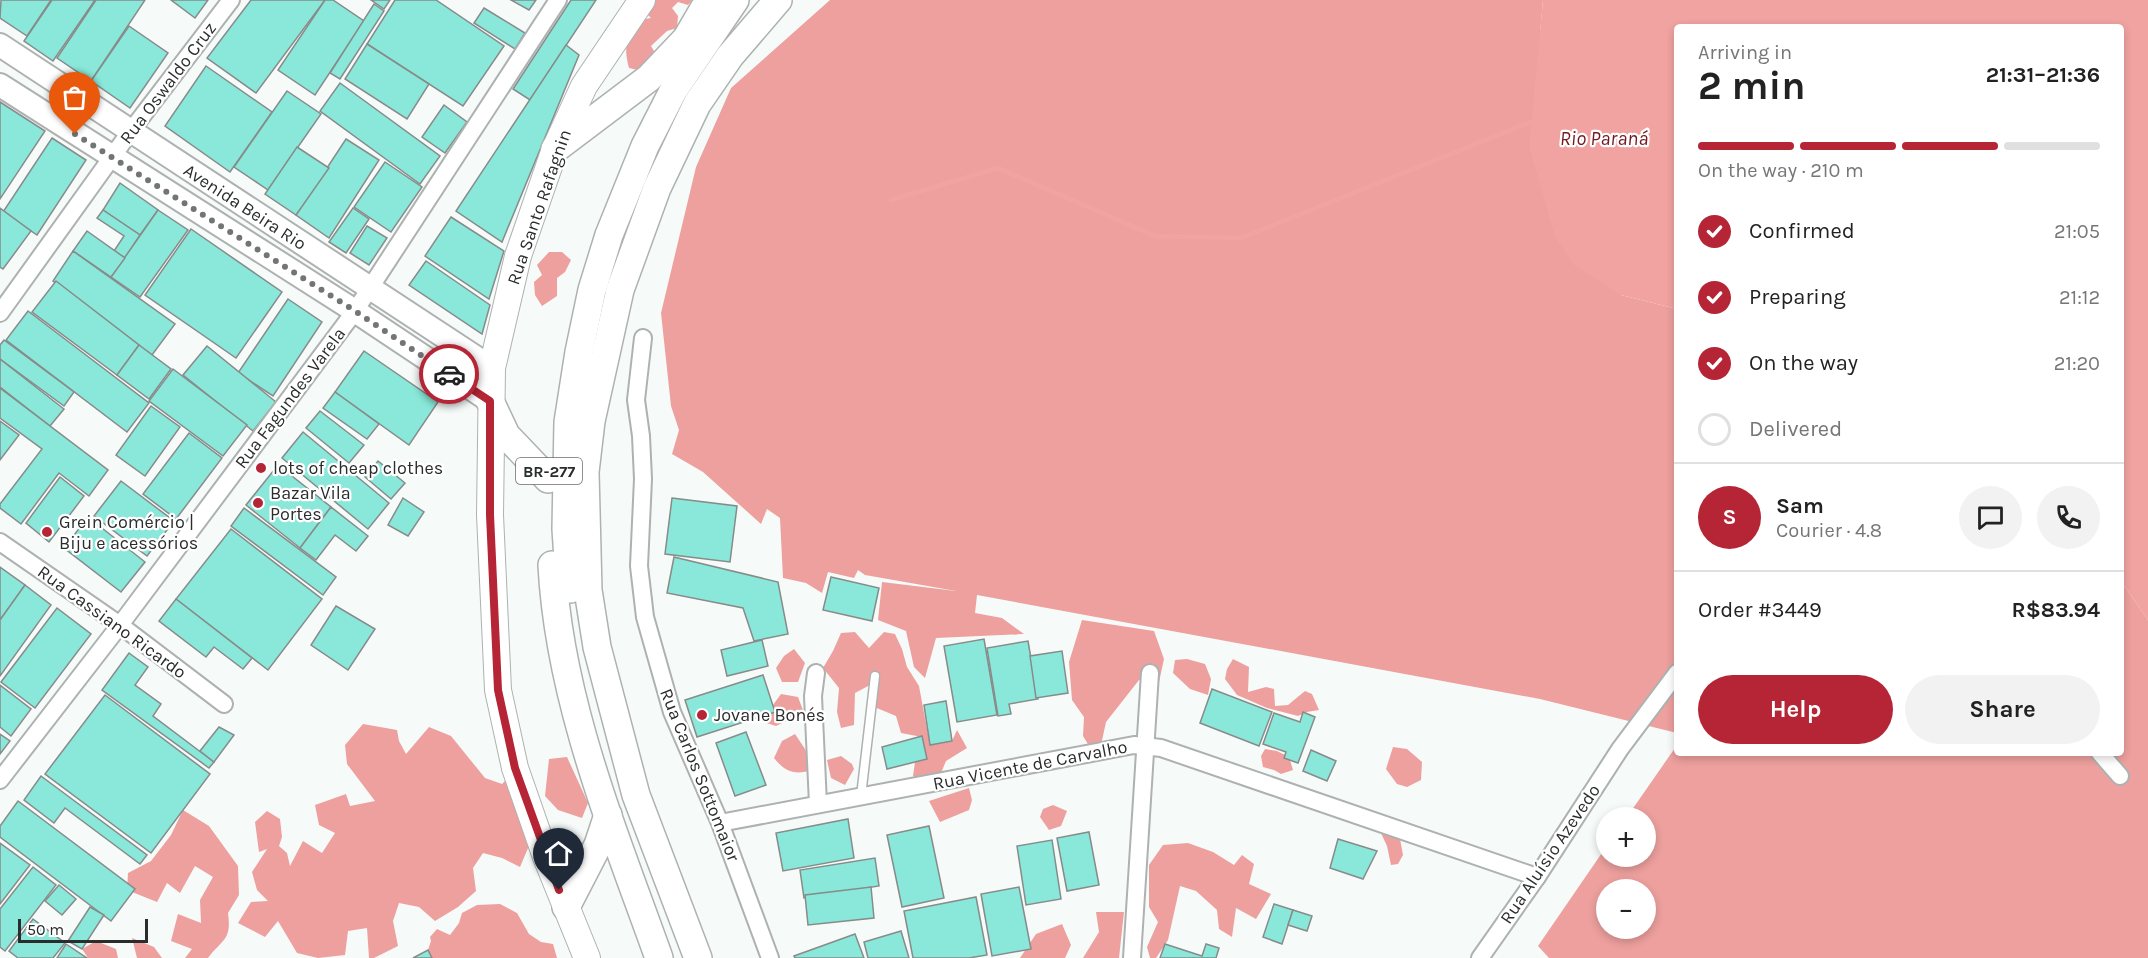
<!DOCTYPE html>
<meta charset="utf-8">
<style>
:root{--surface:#fff;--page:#f2f2f2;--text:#222;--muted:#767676;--line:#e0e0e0;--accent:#b62535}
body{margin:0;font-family:Karla,sans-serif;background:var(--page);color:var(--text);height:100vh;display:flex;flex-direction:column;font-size:22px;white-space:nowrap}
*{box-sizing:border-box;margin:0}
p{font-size:20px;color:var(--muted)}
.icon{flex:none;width:33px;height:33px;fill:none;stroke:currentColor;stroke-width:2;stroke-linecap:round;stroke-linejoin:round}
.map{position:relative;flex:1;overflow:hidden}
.side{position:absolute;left:1674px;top:24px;width:450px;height:732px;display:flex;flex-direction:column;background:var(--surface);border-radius:6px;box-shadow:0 3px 9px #0003}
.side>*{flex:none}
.tools{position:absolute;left:1596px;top:807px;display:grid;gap:12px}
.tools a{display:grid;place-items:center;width:60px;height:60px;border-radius:50%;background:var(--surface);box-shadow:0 3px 9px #0003;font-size:30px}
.scale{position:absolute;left:18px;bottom:15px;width:130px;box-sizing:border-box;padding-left:6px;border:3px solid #2b2d2c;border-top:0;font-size:16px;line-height:21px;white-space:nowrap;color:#2b2d2c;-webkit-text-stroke:4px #fff;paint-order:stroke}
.pin{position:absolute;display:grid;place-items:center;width:51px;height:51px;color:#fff;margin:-62px -26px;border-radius:50% 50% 50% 0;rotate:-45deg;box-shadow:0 0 6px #0007}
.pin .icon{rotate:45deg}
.courier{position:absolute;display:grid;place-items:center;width:60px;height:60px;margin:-30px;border:4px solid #b62535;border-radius:50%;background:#fff;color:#222;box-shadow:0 2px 8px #0007}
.headline em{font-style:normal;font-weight:700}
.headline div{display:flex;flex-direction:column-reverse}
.headline{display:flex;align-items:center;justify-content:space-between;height:102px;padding:0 24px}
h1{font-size:39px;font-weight:700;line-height:45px}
.bar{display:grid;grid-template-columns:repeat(4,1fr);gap:9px 6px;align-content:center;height:72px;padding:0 24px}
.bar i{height:8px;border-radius:4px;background:var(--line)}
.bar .active{background:var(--accent)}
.bar p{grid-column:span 4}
.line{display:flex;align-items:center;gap:15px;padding:0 24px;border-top:2px solid var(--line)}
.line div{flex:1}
.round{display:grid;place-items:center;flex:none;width:63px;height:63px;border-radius:32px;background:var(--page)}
ol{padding:0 24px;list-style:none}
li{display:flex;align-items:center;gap:18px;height:66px}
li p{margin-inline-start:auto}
li .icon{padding:6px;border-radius:50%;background:var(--accent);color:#fff;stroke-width:4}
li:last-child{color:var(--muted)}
li i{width:33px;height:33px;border:3px solid var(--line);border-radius:50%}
.action{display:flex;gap:12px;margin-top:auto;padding:12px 24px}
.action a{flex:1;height:69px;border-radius:36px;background:var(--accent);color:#fff;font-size:24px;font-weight:700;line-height:69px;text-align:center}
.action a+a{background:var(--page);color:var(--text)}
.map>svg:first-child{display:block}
.forest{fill:#eda09e;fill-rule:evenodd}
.water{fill:#f0a3a1}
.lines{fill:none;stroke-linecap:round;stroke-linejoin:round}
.stream{stroke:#f0a3a1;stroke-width:5}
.building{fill:#89e8d9;stroke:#878b8a;stroke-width:1.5}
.service-casing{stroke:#adb2b1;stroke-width:11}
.minor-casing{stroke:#adb2b1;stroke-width:20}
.secondary-casing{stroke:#adb2b1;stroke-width:26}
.primary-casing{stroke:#adb2b1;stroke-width:28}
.trunk-casing{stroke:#adb2b1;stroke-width:30}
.service{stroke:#fff;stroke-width:8}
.minor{stroke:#fff;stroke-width:16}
.secondary{stroke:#fff;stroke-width:22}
.primary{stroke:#fff;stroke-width:26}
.trunk{stroke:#fff;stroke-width:27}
.done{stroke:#727574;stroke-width:6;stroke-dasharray:0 10.8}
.route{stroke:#b62535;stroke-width:8}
.poi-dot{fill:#b62535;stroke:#fff;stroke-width:2}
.labels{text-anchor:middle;stroke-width:4.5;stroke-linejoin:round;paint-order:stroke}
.shield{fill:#fff;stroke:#6b6c6b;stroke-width:1.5}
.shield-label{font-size:16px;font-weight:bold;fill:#2b2d2c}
.street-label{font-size:18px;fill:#2b2d2c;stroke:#fff}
.poi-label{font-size:18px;fill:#2b2d2c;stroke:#fff;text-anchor:start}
.water-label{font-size:20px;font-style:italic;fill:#731922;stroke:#fff}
</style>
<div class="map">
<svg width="2148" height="958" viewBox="0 0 2148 958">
<rect width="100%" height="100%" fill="#f6fbfa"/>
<g class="forest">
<path d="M648 0H692L688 5 678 2 672 8 678 16 677 28 667 31 651 46 654 51 650 60 638 70 629 68C623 44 627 40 640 20L651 18 646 13Z"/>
<path d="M830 0H1543L1540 34 1621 295 1677 309V733L1540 699 977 595 975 613 1002 618 1024 634 936 638 925 678 914 667 906 631 878 620 882 582 956 591 865 575 858 570 854 578 828 572 822 593 806 583 783 578 780 518 767 509 761 524 703 472 672 454 679 430 671 406 661 313 696 167 731 88Z"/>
<path d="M549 252H562L571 260 565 272 557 278V296L542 306 535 295 534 282 542 275 537 265Z"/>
<path d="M2121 581 2148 620V958H1549L1538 946 1606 847V856H1646V818L1627 817 1677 745V753H2121ZM1606 890H1646V928H1606Z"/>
<path d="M1082 620 1154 631 1164 659 1159 682 1139 680 1106 722 1101 745 1091 749 1083 736 1084 717 1072 700 1069 662Z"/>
<path d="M855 632 869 648 884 632 895 634 902 649 907 667 919 686 930 745 952 741 957 730 967 748 946 761 941 773 927 783 913 776 915 762 927 758 922 737 901 733 896 716 872 706 870 685 855 693 854 725 841 728 837 712 839 688 823 668 833 651 841 633Z"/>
<path d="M794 649 805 663 798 682H782L776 668 784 656Z"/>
<path d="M1187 659 1205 664 1211 679 1208 695 1190 689 1173 673 1175 660Z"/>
<path d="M1233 659 1249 667 1248 692 1266 687 1274 689 1275 706 1288 705 1305 691 1312 694 1319 710 1307 712 1298 716 1267 708 1237 695 1225 679 1227 669Z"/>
<path d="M781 694 798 697 804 713 776 726 763 722 766 708 773 705Z"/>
<path d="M363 724 397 730 399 741 406 754 429 727 451 736 485 778 502 784 518 768 535 784 537 817 534 834 520 867 502 858 483 853 473 868 476 891 458 907 435 921 419 907 399 903 393 921 398 946 374 958H369L367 928 348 931 345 955 318 958 297 953 278 921 265 937 238 923 251 902 268 901 257 890 252 872 267 849 259 852 255 822 267 811 280 819 282 837 279 846 287 853 290 866 303 841 322 853 335 833 319 825 315 805 346 794 350 806 375 801 347 764 345 745Z"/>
<path d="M795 734 805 749 813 770C795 775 786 773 774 758L782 741Z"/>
<path d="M1393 747 1407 749 1422 762 1421 780 1407 787 1397 784 1386 769Z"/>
<path d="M1265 749 1277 751 1289 757 1293 770 1281 774 1274 770 1263 767 1261 756Z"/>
<path d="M841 756 852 764 854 769 845 785 831 778 827 760Z"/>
<path d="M567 757 588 803 582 818 558 810 545 796 549 759Z"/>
<path d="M969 788 972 800 969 810 940 822 929 801Z"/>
<path d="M1053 805 1067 811 1061 826 1049 830 1040 817 1043 809Z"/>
<path d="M183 810 209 826 238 866 239 895 228 913C232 941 222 939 208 958H185L192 949 171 941 178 914 201 923 200 900 213 877 195 866 180 893 167 883 157 902 127 890 128 873 151 861 171 835Z"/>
<path d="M1380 831 1400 839 1403 855 1398 864 1391 865 1387 846Z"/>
<path d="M1188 843 1213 852 1234 865 1242 855 1254 864 1249 884 1271 894 1256 919 1236 908 1232 937 1219 929 1217 910 1196 891 1180 886 1168 940 1156 958H1150L1147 947 1158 922 1149 907V865L1163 845Z"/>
<path d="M500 904 517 913 529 934 541 942 553 944 557 958H432L428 950 431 941 430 937 437 929 450 935 459 923 462 913 477 905Z"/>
<path d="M1096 912H1124L1119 958H1083L1099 932Z"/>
<path d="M1062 924 1071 945 1065 958H1020L1036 934Z"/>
<path d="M132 938 154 947 162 958H137Z"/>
<path d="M96 941 116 949 118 958H88L82 949Z"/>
</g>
<path class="water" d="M1543 0H2148V620L2121 581V27H1677V309L1621 295 1574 265 1555 237 1529 146Z"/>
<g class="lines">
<path class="stream" d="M891 200 998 168 1155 236 1241 238 1538 119"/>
</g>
<g class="building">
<path d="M1 0H51L27 36 0 18Z"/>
<path d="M52 0H95L53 61 24 41Z"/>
<path d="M96 0H145L91 81 57 58Z"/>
<path d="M171 0H208L195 18Z"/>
<path d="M251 0H325L256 93 207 58Z"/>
<path d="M325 0H333L364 21 315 95 278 70Z"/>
<path d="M371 0H390L384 9Z"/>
<path d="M395 0H436L504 46 463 106 367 44Z"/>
<path d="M511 0H536L529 10Z"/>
<path d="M571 0H596L530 100 513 89Z"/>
<path d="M374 4 384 11 340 79 330 73Z"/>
<path d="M484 8 525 33 515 49 474 23Z"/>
<path d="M129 26 168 53 130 108 91 81Z"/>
<path d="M367 44 429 84 407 119 345 79Z"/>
<path d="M566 45 579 55 502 242 456 211Z"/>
<path d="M206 66 272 112 230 172 165 126Z"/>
<path d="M340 83 440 156 420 184 320 111Z"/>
<path d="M287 91 321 114 268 190 234 167Z"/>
<path d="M0 102 45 131 0 199Z"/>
<path d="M444 105 467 122 445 153 422 137Z"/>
<path d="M52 138 86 160 37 235 3 212Z"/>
<path d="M346 139 379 160 329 238 296 215Z"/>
<path d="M297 147 329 168 296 215 265 194Z"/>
<path d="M385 162 422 187 391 232 354 207Z"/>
<path d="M120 183 158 210 140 235 103 210Z"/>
<path d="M0 208 31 231 3 269 0 267Z"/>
<path d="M353 208 369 219 346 253 329 242Z"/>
<path d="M103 210 140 235 125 258 114 251 124 236 97 218Z"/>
<path d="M158 210 188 230 140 297 111 277Z"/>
<path d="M451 217 504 251 489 299 425 256Z"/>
<path d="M367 226 387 238 369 265 350 253Z"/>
<path d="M191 229 282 292 236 358 145 295Z"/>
<path d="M87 231 125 258 111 277 73 251Z"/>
<path d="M73 251 175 324 152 355 53 281Z"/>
<path d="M426 261 490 305 482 334 409 285Z"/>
<path d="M56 281 139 345 117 375 32 312Z"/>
<path d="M288 299 322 322 273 396 238 373Z"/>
<path d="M28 311 149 403 127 432 6 340Z"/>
<path d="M4 340 74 392 64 406 0 359V345Z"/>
<path d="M139 345 171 369 149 399 117 375Z"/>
<path d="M207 346 276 402 253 431 183 375Z"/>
<path d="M364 351 438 402 409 445 335 392Z"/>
<path d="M0 359 64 409 50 426 0 387Z"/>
<path d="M173 369 247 425 223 456 149 401Z"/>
<path d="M0 388 108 470 89 496 59 473 21 524 0 508V504L42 449 0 418Z"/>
<path d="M335 392 379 424 367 439 323 408Z"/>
<path d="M151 406 180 427 145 476 116 455Z"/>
<path d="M320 411 364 445 349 463 306 428Z"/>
<path d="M0 421 19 435 0 460Z"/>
<path d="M303 432 389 503 368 529 282 458Z"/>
<path d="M189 433 222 458 176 519 143 494Z"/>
<path d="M378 461 405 483 391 499 365 477Z"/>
<path d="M278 465 331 507 300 548 246 505Z"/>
<path d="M60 477 84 496 49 542 26 523Z"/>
<path d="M121 481 174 521 147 556 94 516Z"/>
<path d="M403 498 424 512 408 536 388 525Z"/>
<path d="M672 498 737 506 730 562 665 554Z"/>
<path d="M331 507 368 536 356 551 335 535 316 560 300 548Z"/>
<path d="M244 508 336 577 323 595 231 526Z"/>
<path d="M88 517 145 562 121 592 64 548Z"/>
<path d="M231 529 322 599 268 670 176 599Z"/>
<path d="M674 557 778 582 788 634 754 641 743 608 667 593Z"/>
<path d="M0 567 25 585 0 620Z"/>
<path d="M831 577 879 588 872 621 823 610Z"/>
<path d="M25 585 51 605 0 676V620Z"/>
<path d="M176 599 252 658 243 669 214 647 206 657 159 621Z"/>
<path d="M336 606 375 629 348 670 311 645Z"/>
<path d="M57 608 91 634 35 708 1 682Z"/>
<path d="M984 639 997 715 957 722 944 646Z"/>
<path d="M762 640 768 666 727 676 721 650Z"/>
<path d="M1028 641 1038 699 1009 704 1011 714 998 716 987 648Z"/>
<path d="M1062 651 1068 693 1036 698 1030 656Z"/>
<path d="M129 653 148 667 135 685 161 704 153 716 214 762 209 768 102 690Z"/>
<path d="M763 675 775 712 697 737 685 700Z"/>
<path d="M0 685 31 709 11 736 0 727Z"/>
<path d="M1212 689 1272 712 1259 746 1200 723Z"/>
<path d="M105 695 210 774 151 853 45 774Z"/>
<path d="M946 701 952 741 930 745 924 705Z"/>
<path d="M1303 712 1315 717 1298 763 1284 758 1286 752 1263 744 1274 713 1300 722Z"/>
<path d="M219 727 234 735 214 762 200 751Z"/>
<path d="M746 732 766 785 735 796 716 743Z"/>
<path d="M0 734 10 741 0 754Z"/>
<path d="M922 736 927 759 887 769 882 747Z"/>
<path d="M1311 750 1336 761 1327 781 1303 771Z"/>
<path d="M41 776 147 855 140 864 65 808 54 823 24 800Z"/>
<path d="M18 801 135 889 111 921 0 837V826Z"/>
<path d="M848 819 854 858 783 871 776 833Z"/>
<path d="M929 826 944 898 902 907 887 835Z"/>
<path d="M1089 832 1099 885 1067 891 1057 838Z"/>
<path d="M1338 839 1377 851 1363 879 1330 868Z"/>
<path d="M1052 840 1061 899 1026 905 1017 846Z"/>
<path d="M0 843 30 865 0 904Z"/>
<path d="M875 858 879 886 804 898 800 870Z"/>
<path d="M33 867 56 885 5 951 0 947V909Z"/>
<path d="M59 885 76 899 62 915 45 901Z"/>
<path d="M871 887 874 918 808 925 805 895Z"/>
<path d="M1019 887 1031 949 992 956 981 894Z"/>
<path d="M976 897 987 955 969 958H913L904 911Z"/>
<path d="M1274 904 1293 910 1282 944 1263 937Z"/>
<path d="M90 907 104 915 82 949 68 941Z"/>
<path d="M1293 910 1312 916 1307 931 1288 925Z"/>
<path d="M33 919 65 943 53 958H18L9 951Z"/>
<path d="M901 931 909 958H868L864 942Z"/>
<path d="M855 934 864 958H795L794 956Z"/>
<path d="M66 944 87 958H57Z"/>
<path d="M1165 944 1202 956 1206 944 1219 948 1216 958H1160Z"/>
<path d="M428 950 432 958H413Z"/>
</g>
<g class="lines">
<g class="service-casing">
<path id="service" d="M861 796 875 676"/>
</g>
<g class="minor-casing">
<g id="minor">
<path d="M0 313 130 132 231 0"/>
<path d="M643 338 636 400 641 436 643 479 639 566 645 617 672 712 720 823 770 958"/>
<path d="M0 542 120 625 224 704"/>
<path d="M816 673 813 696 818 804"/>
<path d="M2100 753 2120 776"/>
<path d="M0 780 120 625 355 311 558 0"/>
<path d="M720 823 1134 745 1161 748 1537 877"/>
<path d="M1132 958 1150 673"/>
<path d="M1480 958 1537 877 1620 749 1677 673"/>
</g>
</g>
<g class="secondary-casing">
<g id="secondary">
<path d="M0 45 492 368"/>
<path d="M0 85 355 311 490 401"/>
</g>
</g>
<g class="primary-casing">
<path id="primary" d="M587 958 546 857 515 768 498 690 490 515 492 368 518 256 555 149 584 86 642 0"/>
</g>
<g class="trunk-casing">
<g id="trunk">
<path d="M681 48 709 0"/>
<path d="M555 149 649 78 687 38"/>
<path d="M490 401 506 435 548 479"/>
<path d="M552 565C559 701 614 832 659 958"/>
<path d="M570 589 566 529 568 422 579 352 592 290 609 235 645 146 673 91 735 0"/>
<path d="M566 907 598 845 608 815"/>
<path d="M698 958 636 795 597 647 588 590 585 472 591 421 620 290 657 188 697 104 730 56 778 0"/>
</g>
</g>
<use href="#service" class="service"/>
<use href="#minor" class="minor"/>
<use href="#secondary" class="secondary"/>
<use href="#primary" class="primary"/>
<use href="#trunk" class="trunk"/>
</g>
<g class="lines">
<path class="done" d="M75 134 355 311 449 374"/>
<path class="route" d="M449 374 490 401V515L498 690 515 768 559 890"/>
</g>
<g class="poi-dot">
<circle cx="261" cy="468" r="6"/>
<circle cx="258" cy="503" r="6"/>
<circle cx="47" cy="532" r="6"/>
<circle cx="702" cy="715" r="6"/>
</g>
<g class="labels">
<rect class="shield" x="516" y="458" width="66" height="26" rx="4.5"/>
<g class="shield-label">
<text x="549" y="477">BR-277</text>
</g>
<g class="street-label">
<text transform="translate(168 83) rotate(-53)" y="6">Rua Oswaldo Cruz</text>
<text transform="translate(245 207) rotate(33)" y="6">Avenida Beira Rio</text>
<text transform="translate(539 207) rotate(-71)" y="6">Rua Santo Rafagnin</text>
<text transform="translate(290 398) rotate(-53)" y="6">Rua Fagundes Varela</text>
<text transform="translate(112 622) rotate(36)" y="6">Rua Cassiano Ricardo</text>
<text transform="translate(1030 765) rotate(-11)" y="6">Rua Vicente de Carvalho</text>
<text transform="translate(700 775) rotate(68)" y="6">Rua Carlos Sottomaior</text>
<text transform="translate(1550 854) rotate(-56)" y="6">Rua Aluísio Azevedo</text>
</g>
<g class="poi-label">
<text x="273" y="474">lots of cheap clothes</text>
<text x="270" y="499">Bazar Vila<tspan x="270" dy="21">Portes</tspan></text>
<text x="59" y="528">Grein Comércio |<tspan x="59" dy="21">Biju e acessórios</tspan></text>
<text x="714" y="721">Jovane Bonés</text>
</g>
<g class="water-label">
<text x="1604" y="145">Rio Paraná</text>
</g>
</g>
</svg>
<div class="tools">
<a>+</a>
<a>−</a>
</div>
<div class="scale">50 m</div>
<div class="pin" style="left:75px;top:134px;background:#ea580c"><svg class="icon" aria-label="bag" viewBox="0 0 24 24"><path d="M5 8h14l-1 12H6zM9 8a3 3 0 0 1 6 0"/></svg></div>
<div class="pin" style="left:559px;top:890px;background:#1f2937"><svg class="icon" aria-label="home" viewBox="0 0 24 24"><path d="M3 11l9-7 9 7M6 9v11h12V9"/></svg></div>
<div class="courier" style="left:449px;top:374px"><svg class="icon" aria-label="car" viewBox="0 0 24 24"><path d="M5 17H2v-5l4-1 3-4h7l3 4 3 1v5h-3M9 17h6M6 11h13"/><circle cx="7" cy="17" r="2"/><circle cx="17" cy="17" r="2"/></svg></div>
<section class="side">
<div class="headline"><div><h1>2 min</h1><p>Arriving in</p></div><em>21:31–21:36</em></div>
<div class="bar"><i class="active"></i><i class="active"></i><i class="active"></i><i></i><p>On the way · 210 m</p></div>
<ol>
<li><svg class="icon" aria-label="check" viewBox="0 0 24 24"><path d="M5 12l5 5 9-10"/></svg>Confirmed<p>21:05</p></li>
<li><svg class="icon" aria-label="check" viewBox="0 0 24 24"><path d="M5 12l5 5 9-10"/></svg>Preparing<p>21:12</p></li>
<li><svg class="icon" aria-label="check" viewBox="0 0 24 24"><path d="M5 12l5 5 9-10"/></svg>On the way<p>21:20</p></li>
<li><i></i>Delivered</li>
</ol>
<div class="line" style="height:108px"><b class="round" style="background:var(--accent);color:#fff">S</b><div><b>Sam</b><p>Courier · 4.8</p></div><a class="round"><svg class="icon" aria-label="chat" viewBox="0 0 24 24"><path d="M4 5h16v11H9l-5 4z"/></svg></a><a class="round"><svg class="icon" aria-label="phone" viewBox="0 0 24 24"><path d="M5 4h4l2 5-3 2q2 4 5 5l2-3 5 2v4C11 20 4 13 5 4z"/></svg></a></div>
<div class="line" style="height:78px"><div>Order #3449</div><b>R$83.94</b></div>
<div class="action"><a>Help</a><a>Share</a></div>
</section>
</div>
